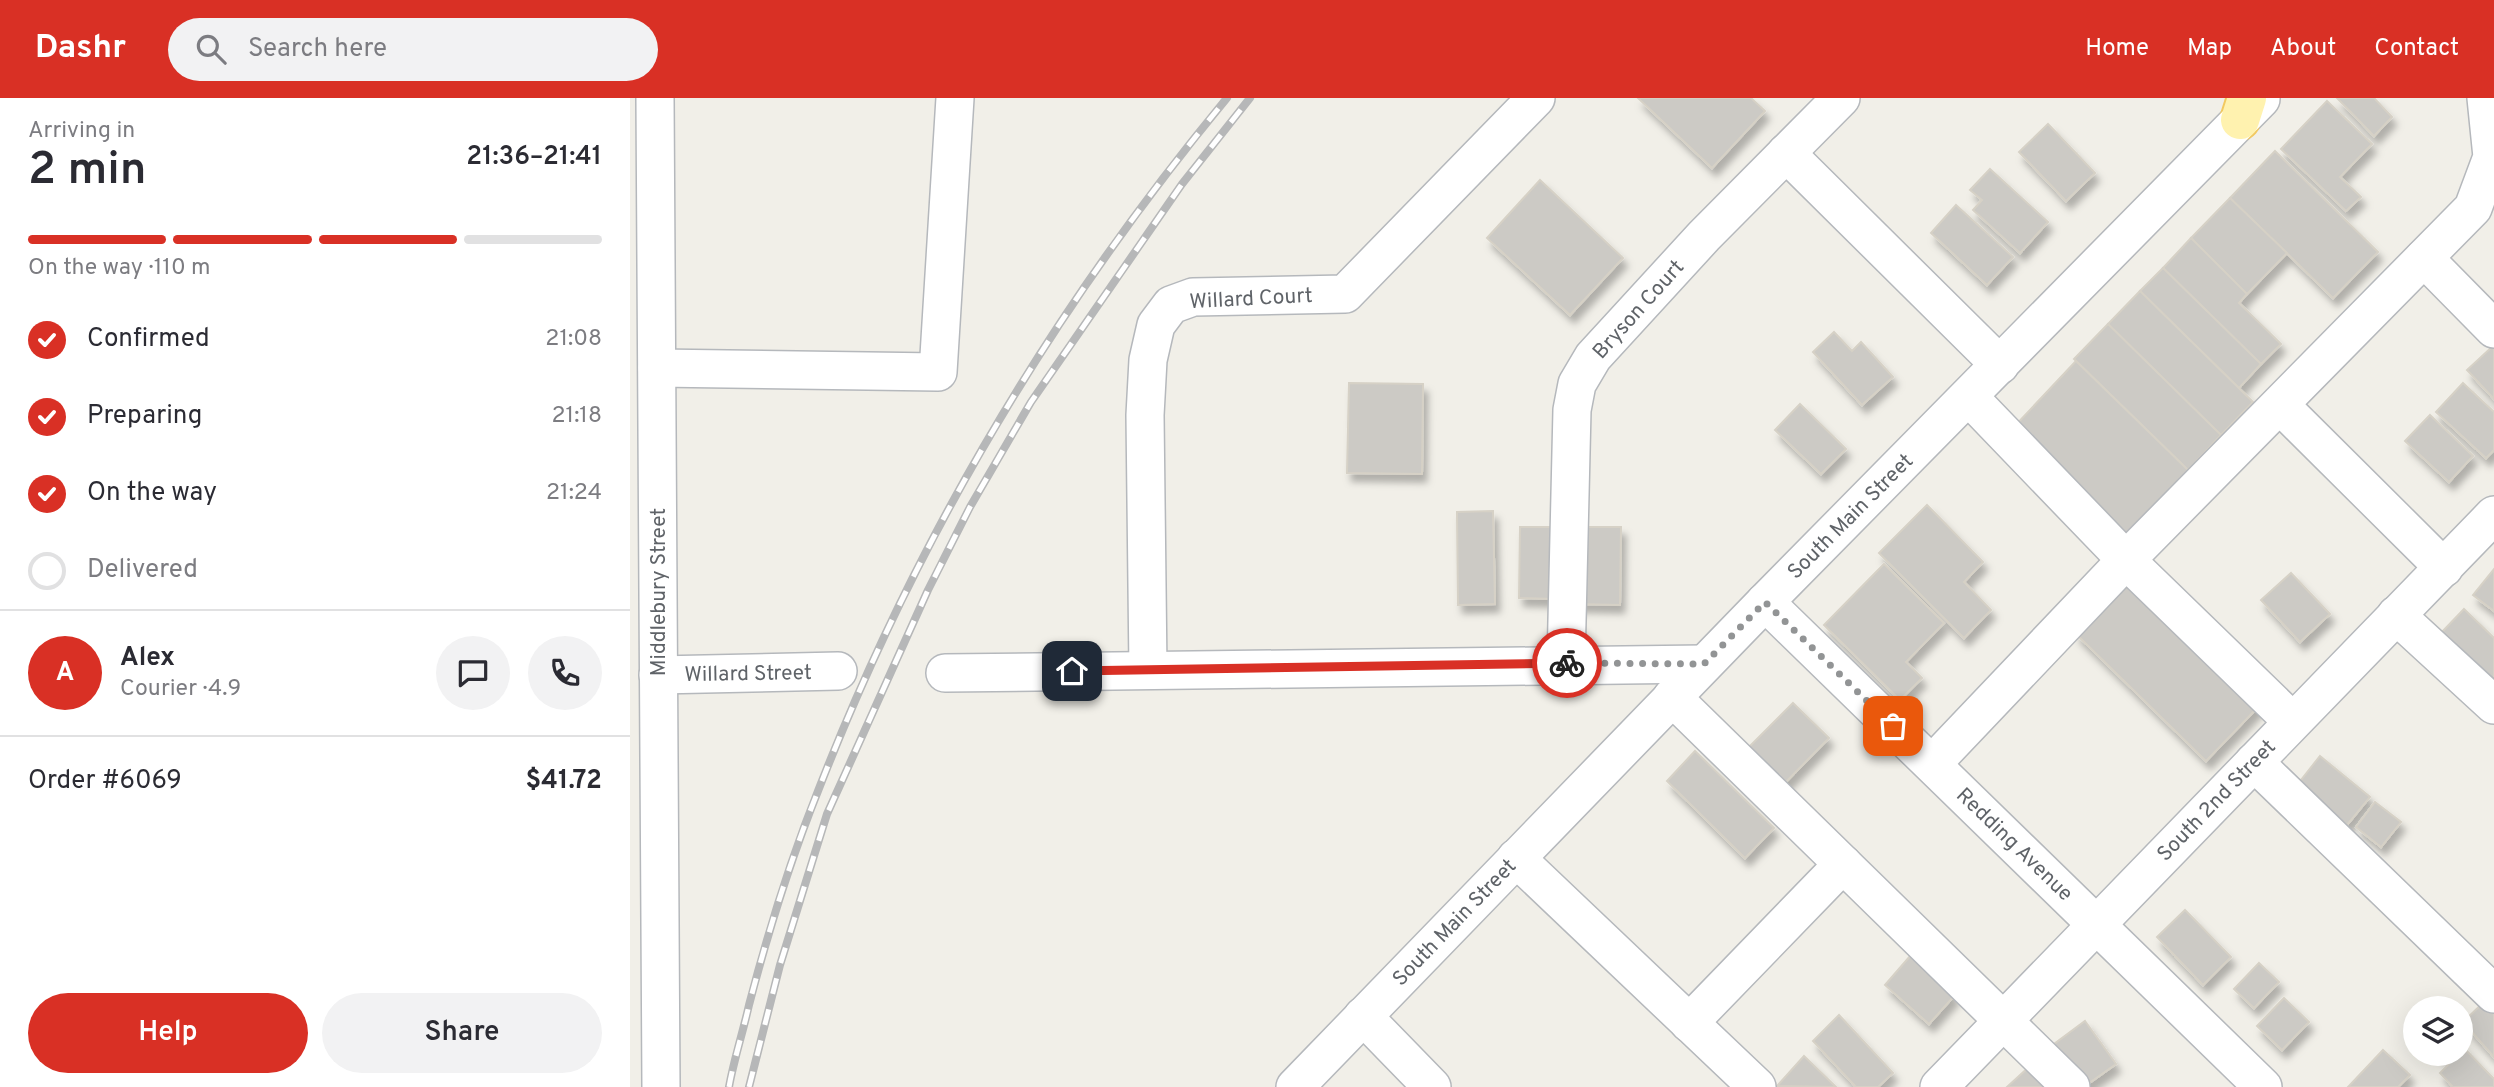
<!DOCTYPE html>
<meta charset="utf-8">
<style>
:root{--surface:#fff;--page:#f2f2f3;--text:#2b2b33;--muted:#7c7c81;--line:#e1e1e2;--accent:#d93025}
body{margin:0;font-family:Overpass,sans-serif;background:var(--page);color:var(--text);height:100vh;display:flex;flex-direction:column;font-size:26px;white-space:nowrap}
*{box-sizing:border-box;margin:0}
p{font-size:23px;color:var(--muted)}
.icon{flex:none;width:38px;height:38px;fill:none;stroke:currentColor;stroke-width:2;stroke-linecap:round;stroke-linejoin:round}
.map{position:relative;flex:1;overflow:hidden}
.details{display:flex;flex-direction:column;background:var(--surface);width:630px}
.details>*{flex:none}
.controls{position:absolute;left:1773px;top:898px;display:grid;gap:14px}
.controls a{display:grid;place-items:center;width:70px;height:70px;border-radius:50%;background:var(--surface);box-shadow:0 7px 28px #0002;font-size:35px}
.pin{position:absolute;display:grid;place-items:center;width:60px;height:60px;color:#fff;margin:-30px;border-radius:14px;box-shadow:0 4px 10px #0006}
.courier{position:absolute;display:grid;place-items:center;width:70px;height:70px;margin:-35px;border:5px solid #d93025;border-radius:50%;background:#fff;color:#222;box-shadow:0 2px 9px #0007}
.head em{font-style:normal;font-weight:600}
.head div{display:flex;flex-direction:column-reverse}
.head{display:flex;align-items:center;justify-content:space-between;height:119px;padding:0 28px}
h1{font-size:46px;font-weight:600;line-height:52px}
.bar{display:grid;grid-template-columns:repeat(4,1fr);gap:10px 7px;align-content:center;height:84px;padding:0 28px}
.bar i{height:9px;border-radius:5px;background:var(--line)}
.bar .current{background:var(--accent)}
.bar p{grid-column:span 4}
.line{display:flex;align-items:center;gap:18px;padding:0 28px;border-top:2px solid var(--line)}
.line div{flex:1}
.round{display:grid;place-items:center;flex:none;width:74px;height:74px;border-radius:37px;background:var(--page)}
ol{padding:0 28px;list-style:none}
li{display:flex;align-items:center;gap:21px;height:77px}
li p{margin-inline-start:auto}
li .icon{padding:7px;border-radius:50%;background:var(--accent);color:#fff;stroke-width:4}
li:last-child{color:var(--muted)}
li i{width:38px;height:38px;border:4px solid var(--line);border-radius:50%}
.cta{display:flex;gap:14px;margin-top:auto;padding:14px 28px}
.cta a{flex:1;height:80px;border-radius:42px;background:var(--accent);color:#fff;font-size:28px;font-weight:600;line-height:80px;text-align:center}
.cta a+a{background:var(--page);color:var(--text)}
header{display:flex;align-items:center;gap:42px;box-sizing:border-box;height:98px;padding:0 35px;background:var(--accent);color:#fff}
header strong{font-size:33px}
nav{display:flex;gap:38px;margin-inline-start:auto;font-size:24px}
.search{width:490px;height:63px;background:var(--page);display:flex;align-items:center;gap:18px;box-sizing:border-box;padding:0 24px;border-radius:38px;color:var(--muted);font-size:26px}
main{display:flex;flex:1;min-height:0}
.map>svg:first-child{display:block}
.building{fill:#cccac5;stroke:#d6d1c6;stroke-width:2;filter:url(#shadow)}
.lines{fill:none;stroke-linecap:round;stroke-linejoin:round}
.minor-casing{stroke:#b5b8bc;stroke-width:40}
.major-casing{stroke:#f2c960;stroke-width:42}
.minor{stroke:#fff;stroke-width:37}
.major{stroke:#fff2af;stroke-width:38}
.rail-casing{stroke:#b6b7b8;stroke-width:8}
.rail{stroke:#fff;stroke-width:5;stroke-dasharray:16;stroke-linecap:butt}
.done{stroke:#929495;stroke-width:7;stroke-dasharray:0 12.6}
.route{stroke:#d93025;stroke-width:9}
.labels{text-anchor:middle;stroke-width:5;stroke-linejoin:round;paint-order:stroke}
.street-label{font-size:21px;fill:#5f6368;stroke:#fff}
</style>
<header>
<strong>Dashr</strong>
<div class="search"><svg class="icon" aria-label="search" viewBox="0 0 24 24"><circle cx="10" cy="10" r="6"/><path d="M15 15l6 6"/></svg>Search here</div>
<nav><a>Home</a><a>Map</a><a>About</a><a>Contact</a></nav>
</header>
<main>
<section class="details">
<div class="head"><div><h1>2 min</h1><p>Arriving in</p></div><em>21:36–21:41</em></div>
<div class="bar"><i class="current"></i><i class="current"></i><i class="current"></i><i></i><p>On the way · 110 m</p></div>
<ol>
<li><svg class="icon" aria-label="check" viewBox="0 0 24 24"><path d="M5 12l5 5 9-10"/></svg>Confirmed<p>21:08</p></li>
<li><svg class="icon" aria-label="check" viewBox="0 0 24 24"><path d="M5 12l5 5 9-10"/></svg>Preparing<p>21:18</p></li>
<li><svg class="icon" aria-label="check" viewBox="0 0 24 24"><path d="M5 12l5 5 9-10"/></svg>On the way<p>21:24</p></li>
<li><i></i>Delivered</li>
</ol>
<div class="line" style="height:126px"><b class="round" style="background:var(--accent);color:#fff">A</b><div><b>Alex</b><p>Courier · 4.9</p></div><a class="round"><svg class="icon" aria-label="chat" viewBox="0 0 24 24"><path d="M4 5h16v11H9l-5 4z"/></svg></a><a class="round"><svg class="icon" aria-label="phone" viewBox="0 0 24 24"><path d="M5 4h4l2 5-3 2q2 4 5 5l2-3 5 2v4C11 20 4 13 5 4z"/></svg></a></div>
<div class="line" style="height:91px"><div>Order #6069</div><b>$41.72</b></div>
<div class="cta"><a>Help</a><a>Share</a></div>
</section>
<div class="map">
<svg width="1864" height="989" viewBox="0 0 1864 989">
<defs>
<filter id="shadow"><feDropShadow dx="4.5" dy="8" stdDeviation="3.5" flood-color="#0004"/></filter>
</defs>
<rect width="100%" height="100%" fill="#f1efe8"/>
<g class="building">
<path d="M1008 0H1121L1135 13 1082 70Z"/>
<path d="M1707 0H1744L1762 19 1744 38Z"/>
<path d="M1697 3 1742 46 1710 79 1731 99 1716 113 1651 51Z"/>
<path d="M1418 26 1465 75 1436 103 1389 54Z"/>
<path d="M1645 53 1748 154 1703 200 1600 100Z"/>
<path d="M1360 71 1418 124 1390 155 1343 112 1352 102 1340 92Z"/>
<path d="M910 82 993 160 940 217 857 140Z"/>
<path d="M1600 100 1657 155 1617 196 1561 140Z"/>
<path d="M1326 107 1383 159 1357 187 1301 135Z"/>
<path d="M1561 140 1617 196 1609 205 1651 246 1631 266 1533 170Z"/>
<path d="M1533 170 1631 266 1609 290 1510 193Z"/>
<path d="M1510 193 1623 304 1591 337 1478 226Z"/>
<path d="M1478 226 1591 337 1558 372 1444 261Z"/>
<path d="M1204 234 1222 253 1231 244 1263 279 1232 307 1183 254Z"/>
<path d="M1864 247V301L1837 272Z"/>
<path d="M1446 263 1558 372 1493 439 1382 331Z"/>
<path d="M719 285 793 286 792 376 717 375Z"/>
<path d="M1833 285 1864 314V352L1856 360 1806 314Z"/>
<path d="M1170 306 1216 351 1191 376 1145 332Z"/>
<path d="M1800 317 1843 358 1819 384 1775 343Z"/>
<path d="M1297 407 1353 464 1334 484 1361 512 1334 540 1249 455Z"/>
<path d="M863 413 865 506 828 507 827 414Z"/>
<path d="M890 429H926L925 501 889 500Z"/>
<path d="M945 429H991L990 507 944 506Z"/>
<path d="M1254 466 1314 525 1276 564 1292 580 1270 602 1194 527Z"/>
<path d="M1864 471V513L1843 497Z"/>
<path d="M1661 475 1700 516 1670 544 1631 502Z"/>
<path d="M1501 477 1632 605 1576 663 1445 535Z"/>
<path d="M1834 511 1864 540V588L1810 536Z"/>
<path d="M1163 605 1199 640 1148 692 1112 656Z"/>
<path d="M1065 653 1144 730 1115 760 1037 683Z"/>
<path d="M1690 658 1740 699 1717 727 1667 687Z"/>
<path d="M1745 704 1771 724 1751 749 1726 729Z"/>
<path d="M1555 812 1601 859 1573 887 1527 839Z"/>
<path d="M1281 857 1325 897 1299 926 1255 887Z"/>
<path d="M1629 865 1649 884 1624 910 1604 891Z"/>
<path d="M1654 900 1679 924 1652 952 1627 928Z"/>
<path d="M1856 902 1864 911V959L1833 924Z"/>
<path d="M1209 917 1263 975 1248 989H1226L1183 943Z"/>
<path d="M1455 923 1486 966 1455 988 1424 946Z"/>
<path d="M1830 946 1864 981V989H1823L1810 975 1819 966 1809 956H1830Z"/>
<path d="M1753 952 1780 977 1768 989H1718Z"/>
<path d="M1174 958 1206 989 1147 988Z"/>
<path d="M1400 968 1420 989H1377Z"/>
</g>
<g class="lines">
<g class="minor-casing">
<g id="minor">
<path d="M25 0 31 989"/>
<path d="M1156 55 1370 267"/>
<path d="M1794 160 1864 231"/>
<path d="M27 270 308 274 325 0"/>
<path d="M1339 299 1496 462 1662 623"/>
<path d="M1651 308 1814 470"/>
<path d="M1135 504 1633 989"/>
<path d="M1766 517 1864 607"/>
<path d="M936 565 942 312 947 286 963 259 1074 138 1211 0"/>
<path d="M518 572 515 317 518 262 526 227 541 207 563 199 715 196 906 0"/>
<path d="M315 575 1074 566"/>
<path d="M28 577 208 573"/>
<path d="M1042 599 1441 989"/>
<path d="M1624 664 1864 896"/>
<path d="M1302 666 1496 462 1843 110 1862 59 1856 0"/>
<path d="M886 760 1127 989"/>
<path d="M733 918 802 989"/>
<path d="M1059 925 1213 766"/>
<path d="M665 989 1135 504 1631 1"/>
<path d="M1309 989 1864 417"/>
</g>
</g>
<g class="major-casing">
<path id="major" d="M1610 22 1617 0"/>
</g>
<use href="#minor" class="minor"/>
<use href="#major" class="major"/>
<g class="rail-casing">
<g id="rail">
<path d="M99 989C104 961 113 934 119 907 138 834 160 763 188 693 286 441 424 209 597 0"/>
<path d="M119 989 150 867 197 716 298 492 340 409 401 304 552 86 620 0"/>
</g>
</g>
<use href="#rail" class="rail"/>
</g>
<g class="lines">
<path class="done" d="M937 565 1074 566 1135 504 1263 628"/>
<path class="route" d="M442 573 937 565"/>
</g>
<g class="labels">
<g class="street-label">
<text transform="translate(621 200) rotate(-3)" y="7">Willard Court</text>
<text transform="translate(1008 211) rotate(-48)" y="7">Bryson Court</text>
<text transform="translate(1220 418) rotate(-45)" y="7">South Main Street</text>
<text transform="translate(28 494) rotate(-90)" y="7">Middlebury Street</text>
<text transform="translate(118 575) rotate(-1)" y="7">Willard Street</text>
<text transform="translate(1586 702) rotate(-46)" y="7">South 2nd Street</text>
<text transform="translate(1385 746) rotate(44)" y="7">Redding Avenue</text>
<text transform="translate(824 824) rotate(-46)" y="7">South Main Street</text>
</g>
</g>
</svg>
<div class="controls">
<a><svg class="icon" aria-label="layers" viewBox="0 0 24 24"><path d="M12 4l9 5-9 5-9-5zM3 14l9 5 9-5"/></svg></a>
</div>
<div class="pin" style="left:1263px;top:628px;background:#ea580c"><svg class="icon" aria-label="bag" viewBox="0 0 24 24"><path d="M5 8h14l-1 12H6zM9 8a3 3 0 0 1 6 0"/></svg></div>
<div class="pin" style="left:442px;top:573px;background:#1f2937"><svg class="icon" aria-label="home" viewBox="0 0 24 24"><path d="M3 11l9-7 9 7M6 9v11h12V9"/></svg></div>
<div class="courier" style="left:937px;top:565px"><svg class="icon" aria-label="bike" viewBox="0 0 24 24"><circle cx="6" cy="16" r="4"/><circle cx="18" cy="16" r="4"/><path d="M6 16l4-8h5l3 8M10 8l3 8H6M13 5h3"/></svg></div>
</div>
</main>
